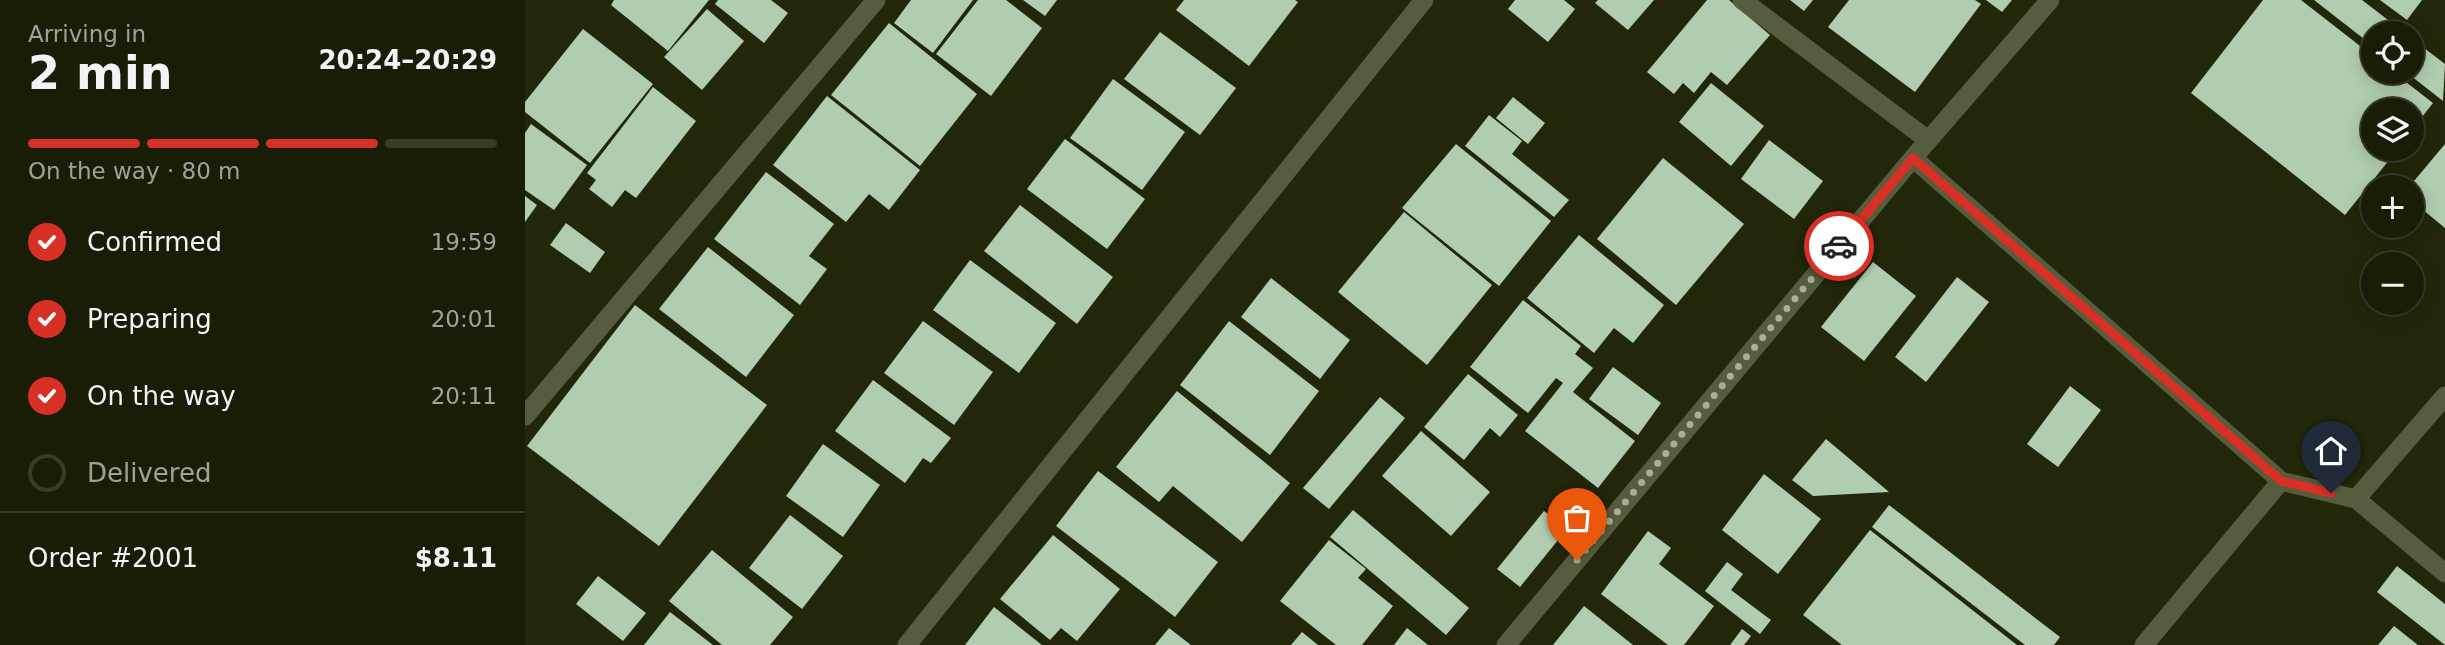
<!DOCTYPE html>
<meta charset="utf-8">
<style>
:root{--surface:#191d06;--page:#222610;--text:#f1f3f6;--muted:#9fa29b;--line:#373b28;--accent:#d93025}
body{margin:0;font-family:"DejaVu Sans",sans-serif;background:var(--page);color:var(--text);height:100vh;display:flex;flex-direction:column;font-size:26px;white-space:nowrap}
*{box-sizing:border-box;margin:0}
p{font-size:23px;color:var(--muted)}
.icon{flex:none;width:38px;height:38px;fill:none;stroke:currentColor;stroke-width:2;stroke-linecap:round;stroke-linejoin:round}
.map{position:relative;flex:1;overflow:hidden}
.side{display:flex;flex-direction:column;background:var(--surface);width:525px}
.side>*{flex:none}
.tools{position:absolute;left:1836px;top:21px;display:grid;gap:14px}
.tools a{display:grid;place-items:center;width:63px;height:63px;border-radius:50%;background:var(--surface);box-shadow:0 4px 18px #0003,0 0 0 2px var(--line);font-size:35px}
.pin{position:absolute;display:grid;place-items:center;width:60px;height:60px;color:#fff;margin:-72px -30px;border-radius:50% 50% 50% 0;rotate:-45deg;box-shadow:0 0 7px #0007}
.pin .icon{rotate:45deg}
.courier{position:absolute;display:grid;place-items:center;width:70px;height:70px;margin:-35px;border:5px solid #d93025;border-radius:50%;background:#fff;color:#222;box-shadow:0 2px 9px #0007}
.head em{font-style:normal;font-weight:700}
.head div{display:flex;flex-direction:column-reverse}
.head{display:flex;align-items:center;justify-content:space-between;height:119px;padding:0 28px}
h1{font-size:46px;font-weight:700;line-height:52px}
.bar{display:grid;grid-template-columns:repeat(4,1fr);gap:10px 7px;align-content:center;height:84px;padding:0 28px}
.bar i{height:9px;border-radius:5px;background:var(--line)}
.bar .active{background:var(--accent)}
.bar p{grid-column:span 4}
.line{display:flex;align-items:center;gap:18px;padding:0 28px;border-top:2px solid var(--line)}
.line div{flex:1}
ol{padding:0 28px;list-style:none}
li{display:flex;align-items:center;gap:21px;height:77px}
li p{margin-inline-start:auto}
li .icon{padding:7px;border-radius:50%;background:var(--accent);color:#fff;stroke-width:4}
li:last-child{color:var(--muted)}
li i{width:38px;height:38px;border:4px solid var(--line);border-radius:50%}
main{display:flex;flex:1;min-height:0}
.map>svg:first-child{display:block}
.building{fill:#b0cdb2}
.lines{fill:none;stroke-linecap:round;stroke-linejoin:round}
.service{stroke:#565d3e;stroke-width:19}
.minor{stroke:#565d3e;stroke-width:19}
.done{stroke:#a8ae97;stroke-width:7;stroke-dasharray:0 12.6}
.route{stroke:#d93025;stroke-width:9}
</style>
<main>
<section class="side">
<div class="head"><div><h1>2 min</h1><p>Arriving in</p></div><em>20:24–20:29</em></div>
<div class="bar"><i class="active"></i><i class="active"></i><i class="active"></i><i></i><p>On the way · 80 m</p></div>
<ol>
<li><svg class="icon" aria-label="check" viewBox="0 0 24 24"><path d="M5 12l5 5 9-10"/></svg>Confirmed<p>19:59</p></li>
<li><svg class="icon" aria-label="check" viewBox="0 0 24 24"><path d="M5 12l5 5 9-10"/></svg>Preparing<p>20:01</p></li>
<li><svg class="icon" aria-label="check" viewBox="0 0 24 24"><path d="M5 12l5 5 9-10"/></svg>On the way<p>20:11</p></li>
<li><i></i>Delivered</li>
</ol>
<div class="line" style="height:91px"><div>Order #2001</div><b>$8.11</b></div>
</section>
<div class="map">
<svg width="1920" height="645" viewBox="0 0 1920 645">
<rect width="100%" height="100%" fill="#212708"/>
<g class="building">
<path d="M89 0H184L143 51 86 5Z"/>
<path d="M193 0H246L263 13 239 43 190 4Z"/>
<path d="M386 0H448L408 53 369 23Z"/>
<path d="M453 0H481L517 28 466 96 411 54Z"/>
<path d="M498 0H532L520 16Z"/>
<path d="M659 0H770L773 2 724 66 651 10Z"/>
<path d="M990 0H1039L1050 9 1023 42 983 9Z"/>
<path d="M1073 0H1129L1103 30 1070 3Z"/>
<path d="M1182 0H1204L1245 35 1202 85 1186 72 1169 93 1158 83 1149 94 1122 72Z"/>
<path d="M1265 0H1288L1279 11Z"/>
<path d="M1324 0H1450L1456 4 1390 92 1303 27Z"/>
<path d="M1461 0H1487L1477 12Z"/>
<path d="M1738 0H1776L1848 56V72H1868L1908 103 1886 131V110H1848V149H1873L1820 215 1666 93Z"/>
<path d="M1789 0H1837L1880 33H1848V46Z"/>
<path d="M1855 0H1897L1882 20Z"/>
<path d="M182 9 219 41 177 90 139 57Z"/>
<path d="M364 23 452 94 395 166 306 95Z"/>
<path d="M58 29 128 84 65 163 0 112V102Z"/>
<path d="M635 32 711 88 675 135 599 79Z"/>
<path d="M1886 38 1920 64 1918 101 1881 72H1886Z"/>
<path d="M588 79 660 132 617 190 545 138Z"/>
<path d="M1186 83 1239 126 1206 166 1154 122Z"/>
<path d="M128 87 171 121 111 198 100 190 87 207 64 189 71 180 62 173Z"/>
<path d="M302 96 395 170 364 210 344 194 321 222 248 165Z"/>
<path d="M988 97 1020 123 1003 144 971 118Z"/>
<path d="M964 115 997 141 987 154 1044 200 1029 217 940 146Z"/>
<path d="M6 124 62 165 29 210 0 190V133Z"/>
<path d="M540 139 620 199 582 249 502 189Z"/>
<path d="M1244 140 1298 181 1269 219 1216 179Z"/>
<path d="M931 144 1026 221 974 286 877 208Z"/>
<path d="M1920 144V228L1886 200V187H1884Z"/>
<path d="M1138 158 1219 224 1151 305 1072 239Z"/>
<path d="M241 172 309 224 284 256 302 269 275 305 189 239Z"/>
<path d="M0 196 12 205 0 222Z"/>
<path d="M495 205 588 277 552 324 459 251Z"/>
<path d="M879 212 967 285 902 365 813 292Z"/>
<path d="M41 223 80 252 65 273 25 245Z"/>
<path d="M1054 235 1139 305 1108 343 1089 328 1069 353 1002 298Z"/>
<path d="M183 247 269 315 221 377 134 309Z"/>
<path d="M445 260 531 323 494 373 408 310Z"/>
<path d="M1348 262 1391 296 1339 361 1296 327Z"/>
<path d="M1432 277 1464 302 1401 382 1370 357Z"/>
<path d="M746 278 825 340 795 379 716 317Z"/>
<path d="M998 300 1056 346 1050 354 1068 368 1048 392 1110 441 1073 488 1000 431 1038 383 1031 378 1003 413 945 367Z"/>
<path d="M110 305 242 405 134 546 2 446Z"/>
<path d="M398 321 468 372 429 425 359 373Z"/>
<path d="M704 321 794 391 745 455 655 385Z"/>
<path d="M1088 367 1136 403 1113 435 1064 399Z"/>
<path d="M943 374 993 415 975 437 965 428 939 460 899 427Z"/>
<path d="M348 380 426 438 406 463 398 458 380 483 310 431Z"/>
<path d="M1545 386 1576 410 1533 467 1502 444Z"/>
<path d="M652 391 765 483 717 542 648 486 634 502 591 467Z"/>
<path d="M855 397 880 418 804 509 778 488Z"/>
<path d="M896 431 965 492 926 536 857 476Z"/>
<path d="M1301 439 1364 492 1288 496 1267 480Z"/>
<path d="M298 444 355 485 318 537 261 496Z"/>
<path d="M573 471 693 562 650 617 531 526Z"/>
<path d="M1239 474 1296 519 1253 574 1197 530Z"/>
<path d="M1364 505 1535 637 1529 645H1500L1347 527Z"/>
<path d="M828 510 944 608 921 635 805 537Z"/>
<path d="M1019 511 1042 529 995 587 972 569Z"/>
<path d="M265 515 318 556 277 609 224 568Z"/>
<path d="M1345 530 1492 645H1317L1278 615Z"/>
<path d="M1123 531 1146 548 1134 564 1189 606 1159 645H1143L1076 594Z"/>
<path d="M528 535 595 589 552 641 536 628 525 640 475 599Z"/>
<path d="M804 540 841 569 833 578 868 606 837 645H811L755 601Z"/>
<path d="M187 550 268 617 245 645H197L144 601Z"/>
<path d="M1202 562 1218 574 1206 590 1246 620 1235 634 1180 591Z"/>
<path d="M1872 566 1920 604V645L1852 592Z"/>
<path d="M73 576 121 613 98 641 51 604Z"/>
<path d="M1059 606 1108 645H1028Z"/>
<path d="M469 607 517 645H440Z"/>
<path d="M145 612 188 645H119Z"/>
<path d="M1869 626 1893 645H1853Z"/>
<path d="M644 628 666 645H630Z"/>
<path d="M882 628 903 645H869Z"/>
<path d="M1217 629 1226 636 1219 645H1205Z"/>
<path d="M777 632 793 645H766Z"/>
</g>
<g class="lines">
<path class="service" d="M1217 0 1403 140"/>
<g class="minor">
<path d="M1388 158 1756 481 1831 499 1920 573"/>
<path d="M0 416 351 0"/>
<path d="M1831 499 1920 396"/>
<path d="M382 645 899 0"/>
<path d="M981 645 1388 158 1525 0"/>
<path d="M1619 645 1756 481"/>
</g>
</g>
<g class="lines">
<path class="done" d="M1052 560 1314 246"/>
<path class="route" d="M1314 246 1388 158 1756 481 1806 493"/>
</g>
</svg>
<div class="tools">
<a><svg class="icon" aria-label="locate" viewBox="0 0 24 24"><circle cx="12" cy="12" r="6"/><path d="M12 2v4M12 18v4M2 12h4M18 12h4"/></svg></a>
<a><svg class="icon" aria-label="layers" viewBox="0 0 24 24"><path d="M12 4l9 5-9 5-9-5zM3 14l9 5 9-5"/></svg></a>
<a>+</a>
<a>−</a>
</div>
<div class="pin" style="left:1052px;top:560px;background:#ea580c"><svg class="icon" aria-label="bag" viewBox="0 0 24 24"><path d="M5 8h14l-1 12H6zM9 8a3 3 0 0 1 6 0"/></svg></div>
<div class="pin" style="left:1806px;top:493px;background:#1f2937"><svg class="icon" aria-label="home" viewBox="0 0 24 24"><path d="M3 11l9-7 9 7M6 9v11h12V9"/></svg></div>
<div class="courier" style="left:1314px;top:246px"><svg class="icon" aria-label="car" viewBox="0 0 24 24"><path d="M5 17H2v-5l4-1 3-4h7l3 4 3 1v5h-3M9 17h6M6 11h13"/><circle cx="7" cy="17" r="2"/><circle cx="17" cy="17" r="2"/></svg></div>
</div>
</main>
